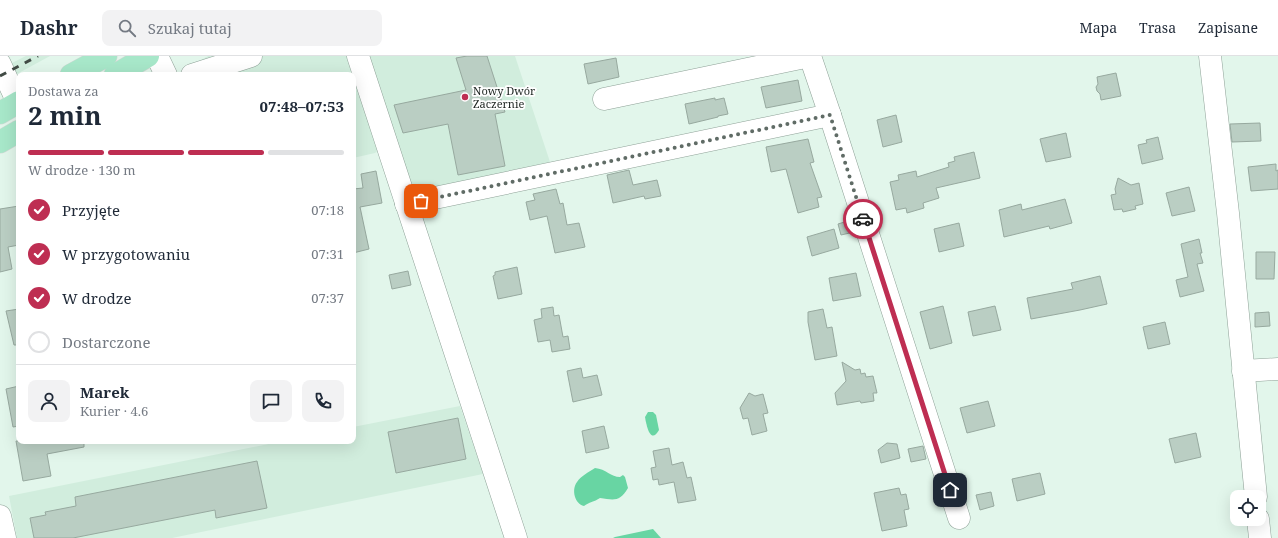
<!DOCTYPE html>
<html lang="pl">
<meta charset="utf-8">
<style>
:root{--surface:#fff;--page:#f2f2f3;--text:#1f2937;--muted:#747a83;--line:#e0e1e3;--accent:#be2e52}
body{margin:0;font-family:"Noto Serif",serif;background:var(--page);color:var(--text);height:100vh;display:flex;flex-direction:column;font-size:15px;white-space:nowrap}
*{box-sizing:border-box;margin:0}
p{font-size:13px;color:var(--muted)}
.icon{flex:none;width:22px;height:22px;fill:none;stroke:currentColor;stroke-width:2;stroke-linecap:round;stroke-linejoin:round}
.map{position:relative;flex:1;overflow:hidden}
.panel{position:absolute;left:16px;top:16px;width:340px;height:372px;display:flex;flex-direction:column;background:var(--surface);border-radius:8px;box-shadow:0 4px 16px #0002}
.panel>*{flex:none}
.controls{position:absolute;left:1230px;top:434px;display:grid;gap:8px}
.controls a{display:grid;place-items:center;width:36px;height:36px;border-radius:8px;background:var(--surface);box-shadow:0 4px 16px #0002;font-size:20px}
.pin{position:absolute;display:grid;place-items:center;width:34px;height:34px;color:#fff;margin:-17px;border-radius:8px;box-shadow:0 2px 6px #0006}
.courier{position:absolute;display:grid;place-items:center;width:40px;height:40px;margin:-20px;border:3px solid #be2e52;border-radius:50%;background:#fff;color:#222;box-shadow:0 1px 5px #0007}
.summary em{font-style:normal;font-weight:700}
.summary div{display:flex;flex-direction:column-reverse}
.summary{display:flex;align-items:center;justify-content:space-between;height:68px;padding:0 12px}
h1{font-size:26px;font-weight:700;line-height:30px}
.bar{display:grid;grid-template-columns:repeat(4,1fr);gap:6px 4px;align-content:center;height:48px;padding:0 12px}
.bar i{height:5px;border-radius:3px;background:var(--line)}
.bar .selected{background:var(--accent)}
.bar p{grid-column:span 4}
.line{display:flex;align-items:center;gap:10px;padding:0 12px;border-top:1px solid var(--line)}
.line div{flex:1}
.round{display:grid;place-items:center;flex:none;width:42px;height:42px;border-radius:8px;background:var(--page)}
ol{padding:0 12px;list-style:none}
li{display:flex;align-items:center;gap:12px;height:44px}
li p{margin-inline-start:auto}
li .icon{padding:4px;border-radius:50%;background:var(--accent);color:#fff;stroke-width:4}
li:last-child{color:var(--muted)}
li i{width:22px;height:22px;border:2px solid var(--line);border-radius:50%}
header{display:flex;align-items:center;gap:24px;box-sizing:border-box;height:56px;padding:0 20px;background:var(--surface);border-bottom:1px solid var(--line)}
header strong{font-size:19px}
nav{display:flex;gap:22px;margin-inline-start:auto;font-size:14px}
.search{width:280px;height:36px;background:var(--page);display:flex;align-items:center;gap:10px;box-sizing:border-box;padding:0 14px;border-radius:8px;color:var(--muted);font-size:15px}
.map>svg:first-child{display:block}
.built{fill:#d1eddd}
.water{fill:#68d5a3}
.building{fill:#bacec3;stroke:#97a99f}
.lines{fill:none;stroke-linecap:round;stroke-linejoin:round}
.minor-casing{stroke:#8ea197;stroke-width:23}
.major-casing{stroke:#d6d7d6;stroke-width:23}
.minor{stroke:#fff;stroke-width:22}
.major{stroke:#a7e7c9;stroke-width:22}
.rail{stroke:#414b45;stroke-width:3;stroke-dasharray:7 7;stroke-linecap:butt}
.done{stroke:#606c66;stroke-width:4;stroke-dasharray:0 7.2}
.route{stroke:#be2e52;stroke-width:5}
.poi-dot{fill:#be2e52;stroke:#fff;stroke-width:1.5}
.labels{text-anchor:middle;stroke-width:3.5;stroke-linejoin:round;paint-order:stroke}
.poi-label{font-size:11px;fill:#1a221e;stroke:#fff;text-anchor:start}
</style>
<header>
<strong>Dashr</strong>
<div class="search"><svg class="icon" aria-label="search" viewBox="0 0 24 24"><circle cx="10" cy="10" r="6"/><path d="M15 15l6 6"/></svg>Szukaj tutaj</div>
<nav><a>Mapa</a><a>Trasa</a><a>Zapisane</a></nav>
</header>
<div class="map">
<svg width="1278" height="482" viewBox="0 0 1278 482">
<rect width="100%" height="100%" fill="#e2f6eb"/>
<g class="built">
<path d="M26 0H50L15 19 12 7Z"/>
<path d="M208 0H352L381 92 375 97 353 102V19H175Z"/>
<path d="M368 0H515L550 106 412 137Z"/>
<path d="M460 350 483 418 172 482H17L9 440 284 385H353V371Z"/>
</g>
<g class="water">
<path d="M648 356H653L656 359 659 374C650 390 646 367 645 361Z"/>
<path d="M595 412C606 413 611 421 620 421L623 419 625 421 628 432C620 446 614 444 600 442 594 446 589 446 584 450 575 448 571 434 577 426 581 420 589 416 595 412Z"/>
<path d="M653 473 661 482H613L615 481Z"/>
</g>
<g class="building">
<path d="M467 0H487L505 56 495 58 505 110 458 119 448 68 403 77 394 49 466 34 456 2Z"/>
<path d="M616 2 619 21 588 28 584 8Z"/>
<path d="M1116 17 1121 40 1101 44 1100 38 1097 35 1096 31 1098 28 1097 21Z"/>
<path d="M798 24 802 45 766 52 761 31Z"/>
<path d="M715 42V44L724 42 728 58 718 60V61L689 68 685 48Z"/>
<path d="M896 59 902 86 883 91 877 64Z"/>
<path d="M1260 67 1261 85 1232 86 1230 68Z"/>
<path d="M1066 77 1071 101 1046 106 1040 83Z"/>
<path d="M1158 81 1163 103 1142 108 1138 89 1147 87 1146 84Z"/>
<path d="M808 83 814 106 810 107 822 141 817 142 819 151 798 157 786 113 771 116 766 91Z"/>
<path d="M974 96 980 122 936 132 939 142 923 147 924 152 907 157 906 152 896 154 890 126 899 124 898 119 916 115 917 121 949 111 948 107 955 105 954 101Z"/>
<path d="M1276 108V115L1278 114V133L1251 135 1248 111Z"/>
<path d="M629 114 633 129 657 124 661 140 645 143 644 140 613 147 607 119Z"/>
<path d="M376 115 382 147 360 151 369 193 353 197V133L363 132 361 118Z"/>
<path d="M1118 122 1131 129 1139 127 1143 148 1135 150 1136 153 1123 156 1122 153 1114 154 1111 139 1116 138 1115 133Z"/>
<path d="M1189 131 1195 155 1172 160 1166 137Z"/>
<path d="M556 133 560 148 563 147 567 169 579 167 585 191 555 197 547 160 530 164 526 146 535 144 533 138Z"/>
<path d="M1065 143 1072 167 1050 173 1049 170 1004 181 999 154 1021 148 1022 154Z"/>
<path d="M19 150V189L8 191 12 213 0 216V153Z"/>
<path d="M851 164 854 176 841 179 838 168Z"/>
<path d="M959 167 964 190 939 196 934 173Z"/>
<path d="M834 173 839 192 812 200 807 181Z"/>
<path d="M1199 183 1202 197H1200L1203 207 1197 208 1204 235 1180 241 1176 224 1188 221 1181 188Z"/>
<path d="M1256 196H1275L1274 223H1256Z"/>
<path d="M517 211 522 238 498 243 493 220 495 219V216Z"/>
<path d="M408 215 411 229 392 233 389 219Z"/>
<path d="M856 217 861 240 833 245 829 222Z"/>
<path d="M1100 220 1107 248 1080 254 1031 263 1027 242 1073 233 1071 227Z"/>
<path d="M943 250 952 287 930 293 920 256Z"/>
<path d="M995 250 1001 274 973 280 968 256Z"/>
<path d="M553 251 554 260 559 259 563 281 568 280 570 293 552 296 550 284 538 286 534 264 542 262 541 253Z"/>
<path d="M19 253V289H14L6 255Z"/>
<path d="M823 253 827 272 832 271 837 300 815 304 808 266V256Z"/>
<path d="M1269 256 1270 270 1255 271V257Z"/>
<path d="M1165 266 1170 288 1148 293 1143 271Z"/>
<path d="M842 306 855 314 860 313 861 318 865 317 866 321 873 320 877 337H873L874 345 861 347 860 345 837 349 835 337 846 325Z"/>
<path d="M581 312 583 322 597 319 602 339 573 346 567 315Z"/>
<path d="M19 330V370L13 371 6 333Z"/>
<path d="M749 337 755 340 763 338 768 357 763 358 767 375 752 379 748 362 743 363 740 352Z"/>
<path d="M988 345 995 370 967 377 960 352Z"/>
<path d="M458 362 466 403 396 417 388 376Z"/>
<path d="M604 370 609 392 586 397 582 375Z"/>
<path d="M1196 377 1201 401 1175 407 1169 383Z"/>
<path d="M16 385H84V391L47 398 51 420 23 425Z"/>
<path d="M887 387 897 388 900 402 881 407 878 394Z"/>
<path d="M923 390 926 403 911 406 908 393Z"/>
<path d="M669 392 672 409 683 406 687 422 691 421 696 444 678 447 674 426 659 429 658 423 653 424 651 412 656 411 653 395Z"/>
<path d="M257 405 267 452 216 462 215 454 73 482H34L30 462 46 459 45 456 76 450 75 441Z"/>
<path d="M1040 417 1045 438 1017 445 1012 423Z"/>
<path d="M899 432 901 439 906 438 909 453 904 454 907 470 882 475 874 437Z"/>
<path d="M991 436 994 450 980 454 976 439Z"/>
</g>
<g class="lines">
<g class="minor-casing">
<g id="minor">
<path d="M157 0 166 19"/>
<path d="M358 0 516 482"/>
<path d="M810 0 830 59 959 462"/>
<path d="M1210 0 1228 157 1256 441"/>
<path d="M0 8 18 47"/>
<path d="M192 19 251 0"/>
<path d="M604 43 810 0"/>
<path d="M406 148 830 59"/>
<path d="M1243 315 1278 313"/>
<path d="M0 460 5 482"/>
<path d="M1258 463 1260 482"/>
</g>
</g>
<g class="major-casing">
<g id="major">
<path d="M71 19 106 0"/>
<path d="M115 19 148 0"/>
<path d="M0 57 19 46"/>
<path d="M0 86 19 75"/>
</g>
</g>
<use href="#minor" class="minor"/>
<use href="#major" class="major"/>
<path class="rail" d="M0 20 38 0"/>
</g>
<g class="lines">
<path class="done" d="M421 145 830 59 863 163"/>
<path class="route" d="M863 163 950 434"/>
</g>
<circle class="poi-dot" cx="465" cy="41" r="4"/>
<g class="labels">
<g class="poi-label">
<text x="473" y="39">Nowy Dwór<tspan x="473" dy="13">Zaczernie</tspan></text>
</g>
</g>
</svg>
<div class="controls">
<a><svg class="icon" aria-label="locate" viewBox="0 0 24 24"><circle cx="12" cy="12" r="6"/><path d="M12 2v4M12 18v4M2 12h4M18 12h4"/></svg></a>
</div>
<div class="pin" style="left:421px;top:145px;background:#ea580c"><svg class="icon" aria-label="bag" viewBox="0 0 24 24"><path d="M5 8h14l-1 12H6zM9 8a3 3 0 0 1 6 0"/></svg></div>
<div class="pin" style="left:950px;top:434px;background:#1f2937"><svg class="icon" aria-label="home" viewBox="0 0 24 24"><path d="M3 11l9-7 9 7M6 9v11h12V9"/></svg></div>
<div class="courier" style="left:863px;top:163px"><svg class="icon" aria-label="car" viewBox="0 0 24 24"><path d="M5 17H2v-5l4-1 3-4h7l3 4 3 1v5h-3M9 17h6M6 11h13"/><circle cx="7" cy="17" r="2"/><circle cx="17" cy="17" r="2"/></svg></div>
<section class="panel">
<div class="summary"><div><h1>2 min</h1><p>Dostawa za</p></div><em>07:48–07:53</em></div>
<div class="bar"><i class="selected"></i><i class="selected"></i><i class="selected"></i><i></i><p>W drodze · 130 m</p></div>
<ol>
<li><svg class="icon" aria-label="check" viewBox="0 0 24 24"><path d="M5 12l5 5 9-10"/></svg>Przyjęte<p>07:18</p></li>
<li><svg class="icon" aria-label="check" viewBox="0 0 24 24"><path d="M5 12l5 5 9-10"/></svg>W przygotowaniu<p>07:31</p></li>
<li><svg class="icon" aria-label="check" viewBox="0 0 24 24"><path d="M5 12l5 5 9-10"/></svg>W drodze<p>07:37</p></li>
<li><i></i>Dostarczone</li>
</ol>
<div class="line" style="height:72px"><a class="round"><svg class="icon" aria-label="person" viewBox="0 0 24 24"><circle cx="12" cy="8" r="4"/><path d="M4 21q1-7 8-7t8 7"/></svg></a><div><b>Marek</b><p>Kurier · 4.6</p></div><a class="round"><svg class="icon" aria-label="chat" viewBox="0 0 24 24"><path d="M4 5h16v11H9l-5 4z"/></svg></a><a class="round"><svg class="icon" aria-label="phone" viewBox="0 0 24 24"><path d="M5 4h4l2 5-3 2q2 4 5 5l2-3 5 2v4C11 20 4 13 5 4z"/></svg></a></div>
</section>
</div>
